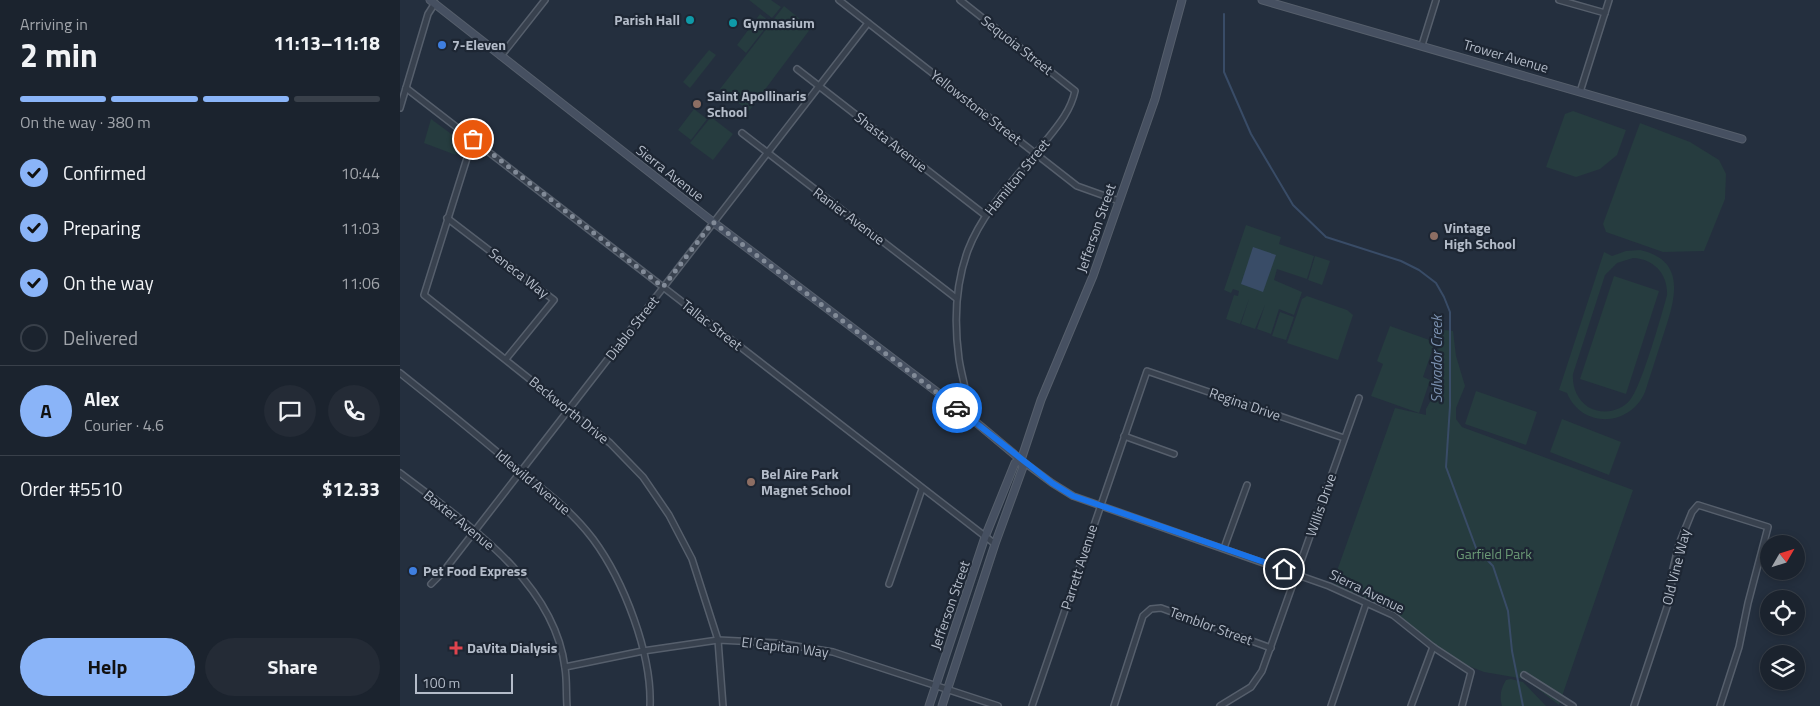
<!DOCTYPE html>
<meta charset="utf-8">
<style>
:root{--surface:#1b232e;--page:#242b36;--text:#f1f3f6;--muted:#a0a4aa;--line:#39404a;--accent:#8ab4f8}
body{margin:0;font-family:"Titillium Web",sans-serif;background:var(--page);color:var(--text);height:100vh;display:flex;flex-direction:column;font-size:19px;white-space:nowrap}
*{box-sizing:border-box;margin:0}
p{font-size:16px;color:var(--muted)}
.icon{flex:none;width:28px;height:28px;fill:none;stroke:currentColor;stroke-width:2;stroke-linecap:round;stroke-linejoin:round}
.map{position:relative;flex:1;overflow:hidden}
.side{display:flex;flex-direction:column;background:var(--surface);width:400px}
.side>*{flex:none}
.needle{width:32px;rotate:51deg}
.controls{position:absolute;left:1360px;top:535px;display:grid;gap:10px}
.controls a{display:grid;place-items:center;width:45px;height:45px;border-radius:50%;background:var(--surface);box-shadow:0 2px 8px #0003,0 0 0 1px var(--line);font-size:25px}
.scale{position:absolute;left:15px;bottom:12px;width:98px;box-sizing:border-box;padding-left:5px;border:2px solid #b4bcc9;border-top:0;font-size:14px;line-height:18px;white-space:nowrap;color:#b4bcc9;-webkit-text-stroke:4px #1d2633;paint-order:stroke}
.pin{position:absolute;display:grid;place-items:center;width:42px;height:42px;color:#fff;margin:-21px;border:2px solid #fff;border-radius:50%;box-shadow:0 1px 5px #0007}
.courier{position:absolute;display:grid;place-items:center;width:50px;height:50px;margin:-25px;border:4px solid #1a73e8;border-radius:50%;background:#fff;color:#222;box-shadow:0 1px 6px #0007}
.headline em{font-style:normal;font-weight:700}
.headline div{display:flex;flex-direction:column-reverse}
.headline{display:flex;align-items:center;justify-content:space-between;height:85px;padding:0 20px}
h1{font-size:32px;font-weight:700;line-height:38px}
.bar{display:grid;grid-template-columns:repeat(4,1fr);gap:8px 5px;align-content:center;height:60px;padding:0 20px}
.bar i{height:6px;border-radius:4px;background:var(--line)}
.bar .active{background:var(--accent)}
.bar p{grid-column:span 4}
.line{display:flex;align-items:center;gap:12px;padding:0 20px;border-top:1px solid var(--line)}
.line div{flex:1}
.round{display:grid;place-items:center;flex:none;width:52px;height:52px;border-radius:26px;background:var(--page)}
ol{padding:0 20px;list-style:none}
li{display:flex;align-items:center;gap:15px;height:55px}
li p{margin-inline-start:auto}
li .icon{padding:5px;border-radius:50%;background:var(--accent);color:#111;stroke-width:4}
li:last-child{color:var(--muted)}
li i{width:28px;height:28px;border:2px solid var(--line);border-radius:50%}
.button{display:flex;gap:10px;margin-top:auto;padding:10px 20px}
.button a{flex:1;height:58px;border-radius:30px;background:var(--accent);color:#111;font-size:20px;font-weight:700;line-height:58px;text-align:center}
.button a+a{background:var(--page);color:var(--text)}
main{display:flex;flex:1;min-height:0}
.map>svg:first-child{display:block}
.green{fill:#263c3f;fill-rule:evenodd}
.water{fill:#394c67}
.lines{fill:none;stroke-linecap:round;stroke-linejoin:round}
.stream{stroke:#394c67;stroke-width:2}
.street-casing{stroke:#565f6c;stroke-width:8}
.secondary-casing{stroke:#565f6c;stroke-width:9}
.street{stroke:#38414e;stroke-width:5}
.secondary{stroke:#465061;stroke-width:7}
.done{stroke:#828b98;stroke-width:5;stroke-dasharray:0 9}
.route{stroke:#1a73e8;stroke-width:6}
.culture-dot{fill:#0f9aa8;stroke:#1d2633;stroke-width:2}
.shop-dot{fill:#3f7fe0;stroke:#1d2633;stroke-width:2}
.education-dot{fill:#8d6e63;stroke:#1d2633;stroke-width:2}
.health-dot{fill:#e0444e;stroke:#1d2633;stroke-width:2}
.labels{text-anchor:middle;stroke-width:4.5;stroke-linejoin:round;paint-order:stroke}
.poi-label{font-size:14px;font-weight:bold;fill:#b4bcc9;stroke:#1d2633;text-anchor:start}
.street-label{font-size:14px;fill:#b4bcc9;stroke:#1d2633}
.park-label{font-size:14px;fill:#6b9a76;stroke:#1d2633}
.water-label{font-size:15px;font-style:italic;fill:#7c92b1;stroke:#1d2633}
</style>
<main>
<section class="side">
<div class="headline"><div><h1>2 min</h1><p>Arriving in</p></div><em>11:13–11:18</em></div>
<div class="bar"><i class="active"></i><i class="active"></i><i class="active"></i><i></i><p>On the way · 380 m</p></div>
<ol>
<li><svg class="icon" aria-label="check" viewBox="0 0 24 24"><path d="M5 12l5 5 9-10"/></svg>Confirmed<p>10:44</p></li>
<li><svg class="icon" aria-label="check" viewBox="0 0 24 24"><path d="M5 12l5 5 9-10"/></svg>Preparing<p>11:03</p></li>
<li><svg class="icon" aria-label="check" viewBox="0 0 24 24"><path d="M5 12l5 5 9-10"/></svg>On the way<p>11:06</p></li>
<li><i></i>Delivered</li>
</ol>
<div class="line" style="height:90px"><b class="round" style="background:var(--accent);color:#111">A</b><div><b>Alex</b><p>Courier · 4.6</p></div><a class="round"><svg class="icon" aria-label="chat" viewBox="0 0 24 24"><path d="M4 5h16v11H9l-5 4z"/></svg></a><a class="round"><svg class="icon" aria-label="phone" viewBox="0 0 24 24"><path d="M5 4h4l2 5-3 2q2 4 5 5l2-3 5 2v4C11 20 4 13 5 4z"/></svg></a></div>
<div class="line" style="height:65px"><div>Order #5510</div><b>$12.33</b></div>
<div class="button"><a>Help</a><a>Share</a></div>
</section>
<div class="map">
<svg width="1420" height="706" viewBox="0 0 1420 706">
<rect width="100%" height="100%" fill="#242f3e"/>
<g class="green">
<path d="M349 0H371L381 7 372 18Z"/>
<path d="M384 6 411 28 349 111 320 89Z"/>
<path d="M360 14 370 22 346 53 337 45Z"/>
<path d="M309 50 316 55 290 88 283 82Z"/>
<path d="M294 109 307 119 291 140 278 130Z"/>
<path d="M1173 111 1226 130 1217 155 1200 169 1176 177 1146 167 1165 114Z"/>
<path d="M311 117 333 134 313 160 290 143Z"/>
<path d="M31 119 58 139 60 145 56 155 24 143Z"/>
<path d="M1240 123 1290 142 1319 160 1326 174 1325 199 1304 251 1263 252 1206 232 1203 224Z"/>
<path d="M846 225 881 237 879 244 914 256 907 279 877 269 874 280 902 292 894 315 879 309 871 334 857 329 865 305 855 329 841 324 849 299 840 324 826 319 834 295 838 296 839 291 833 289 831 293 824 290Z"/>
<path d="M1240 250C1289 261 1274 302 1263 336 1257 355 1251 373 1245 392 1230 427 1182 429 1167 393L1159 390 1204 252 1212 256 1226 251ZM1233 258C1254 259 1268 274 1267 295 1262 314 1241 388 1230 400 1220 412 1202 415 1188 407 1177 399 1172 387 1173 374L1205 275 1217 263Z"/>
<path d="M915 256 930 261 922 285 908 280Z"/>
<path d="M1214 276 1259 291 1226 394 1180 379Z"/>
<path d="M907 296 947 310 953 315 938 360 887 343 902 299Z"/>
<path d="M880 312 894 317 886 340 872 336Z"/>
<path d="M990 326 1035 342 1023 377 1030 380 1019 413 971 396 983 364 977 361Z"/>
<path d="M1044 330 1053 331 1056 356 1065 386 1056 408V419L1062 427 1233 490 1159 705 1125 679 1084 672 1056 661 985 610 947 594 933 582 995 408 1026 415V409L1031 400 1032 371Z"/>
<path d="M1076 391 1137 412 1126 445 1065 424Z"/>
<path d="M1162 419 1221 442 1209 475 1150 452Z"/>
<path d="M1111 679 1123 682 1146 706H1102C1099 697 1101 688 1106 680Z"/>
</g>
<path class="water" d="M853 247 876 255 863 292 841 284Z"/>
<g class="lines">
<path class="stream" d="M824 14V72L851 134 893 205 926 237 1001 261 1019 270 1036 283 1044 297 1050 312V406L1046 467 1076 548 1093 566 1108 611 1112 651 1123 706"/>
<g class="street-casing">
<g id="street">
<path d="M439 0 677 186 719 201"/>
<path d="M560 0 675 91C670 114 654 130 640 148 614 180 583 211 568 250 555 285 554 322 559 359 562 380 569 393 566 414"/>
<path d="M1159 0 1205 13"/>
<path d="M1022 45 1036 0"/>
<path d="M101 56 145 0"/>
<path d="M397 69 585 215"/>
<path d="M6 88 595 544"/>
<path d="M1180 92 1209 0"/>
<path d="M0 108 28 14 35 3"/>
<path d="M342 133 556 298"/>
<path d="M73 139 24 295 210 443 243 477 269 515 292 559 318 640 323 706"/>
<path d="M47 218 154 300 106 359"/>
<path d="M0 373C39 404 77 435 115 467 143 489 171 510 193 539 224 581 252 654 250 706"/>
<path d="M724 436 774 454"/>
<path d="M621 460 652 483 673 496 929 586 993 615 1033 647 1071 672 1062 706"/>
<path d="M0 473C64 522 154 580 165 668 167 680 166 693 167 706"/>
<path d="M824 548 847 485"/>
<path d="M31 584 43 572 468 23"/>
<path d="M489 584 522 489"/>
<path d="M165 667 243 651 318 640 377 643 433 652 598 706"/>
<path d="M1124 675 1173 706"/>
<path d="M632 706 747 371 944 438"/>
<path d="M714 706 743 616 751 609 761 608 871 648"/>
<path d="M820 706 851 687 862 671 959 398"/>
<path d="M931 706 966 604"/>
<path d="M1011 706 1033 647"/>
<path d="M1234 706 1271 595 1272 573 1279 544 1292 512 1298 505 1368 527 1348 603 1339 647 1320 706"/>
</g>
</g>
<g class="secondary-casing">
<g id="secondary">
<path d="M30 0 313 222 566 414 621 460"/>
<path d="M862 0 1342 139"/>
<path d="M529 706 585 537 615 463 621 460"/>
<path d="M542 706 595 544 623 467 621 460 641 400 693 276 755 99 782 0"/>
</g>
</g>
<use href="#street" class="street"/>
<use href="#secondary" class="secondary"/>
</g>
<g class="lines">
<path class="done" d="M73 139 263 287 313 222 557 408"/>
<path class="route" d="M557 408 652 483 673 496 884 569"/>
</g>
<g class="culture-dot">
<circle cx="290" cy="20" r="5"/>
<circle cx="333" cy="23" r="5"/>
</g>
<g class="shop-dot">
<circle cx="42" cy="45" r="5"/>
<circle cx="13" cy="571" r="5"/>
</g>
<g class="education-dot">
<circle cx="297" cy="104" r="5"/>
<circle cx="1034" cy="236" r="5"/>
<circle cx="351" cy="482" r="5"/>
</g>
<path class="health-dot" d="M53.5 640.5h5v5h5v5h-5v5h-5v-5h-5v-5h5z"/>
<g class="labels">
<g class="poi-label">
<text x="280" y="25" text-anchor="end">Parish Hall</text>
<text x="343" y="28">Gymnasium</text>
<text x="52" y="50">7-Eleven</text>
<text x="307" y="101">Saint Apollinaris<tspan x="307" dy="16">School</tspan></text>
<text x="1044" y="233">Vintage<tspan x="1044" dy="16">High School</tspan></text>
<text x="361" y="479">Bel Aire Park<tspan x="361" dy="16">Magnet School</tspan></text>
<text x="23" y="576">Pet Food Express</text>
<text x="67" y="653">DaVita Dialysis</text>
</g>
<g class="street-label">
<text transform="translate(617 45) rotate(38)" y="5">Sequoia Street</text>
<text transform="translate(1106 56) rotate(16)" y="5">Trower Avenue</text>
<text transform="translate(576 107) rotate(38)" y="5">Yellowstone Street</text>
<text transform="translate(491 142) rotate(38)" y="5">Shasta Avenue</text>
<text transform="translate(270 173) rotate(38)" y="5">Sierra Avenue</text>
<text transform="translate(617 177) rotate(-51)" y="5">Hamilton Street</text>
<text transform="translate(449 216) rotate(37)" y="5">Ranier Avenue</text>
<text transform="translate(696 228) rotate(-71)" y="5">Jefferson Street</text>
<text transform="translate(119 273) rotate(38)" y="5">Seneca Way</text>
<text transform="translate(312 325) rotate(38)" y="5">Tallac Street</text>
<text transform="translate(232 328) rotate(-52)" y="5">Diablo Street</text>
<text transform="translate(845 404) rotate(19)" y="5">Regina Drive</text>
<text transform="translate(169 410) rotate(39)" y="5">Beckworth Drive</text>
<text transform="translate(133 482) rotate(40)" y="5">Idlewild Avenue</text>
<text transform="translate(921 505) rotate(-71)" y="5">Willis Drive</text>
<text transform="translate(59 520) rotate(39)" y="5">Baxter Avenue</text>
<text transform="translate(679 567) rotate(-72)" y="5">Parrett Avenue</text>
<text transform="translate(1276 567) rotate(-76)" y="5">Old Vine Way</text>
<text transform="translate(967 591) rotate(26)" y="5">Sierra Avenue</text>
<text transform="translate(550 605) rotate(-71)" y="5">Jefferson Street</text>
<text transform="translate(811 626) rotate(20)" y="5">Temblor Street</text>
<text transform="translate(385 647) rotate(7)" y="5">El Capitan Way</text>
</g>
<g class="park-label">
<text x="1094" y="559">Garfield Park</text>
</g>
<g class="water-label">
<text transform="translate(1037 359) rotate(-90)" y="5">Salvador Creek</text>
</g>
</g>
</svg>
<div class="controls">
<a><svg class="needle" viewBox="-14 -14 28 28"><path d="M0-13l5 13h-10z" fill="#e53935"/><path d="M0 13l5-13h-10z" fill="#a0a4aa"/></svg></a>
<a><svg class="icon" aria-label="locate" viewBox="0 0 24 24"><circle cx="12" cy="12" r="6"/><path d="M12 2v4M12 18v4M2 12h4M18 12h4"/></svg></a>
<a><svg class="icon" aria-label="layers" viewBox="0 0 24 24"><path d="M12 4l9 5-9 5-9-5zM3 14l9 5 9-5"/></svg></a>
</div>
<div class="scale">100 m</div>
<div class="pin" style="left:73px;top:139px;background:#ea580c"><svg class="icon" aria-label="bag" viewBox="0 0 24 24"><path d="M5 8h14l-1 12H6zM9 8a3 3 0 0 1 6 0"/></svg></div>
<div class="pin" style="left:884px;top:569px;background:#1f2937"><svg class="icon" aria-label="home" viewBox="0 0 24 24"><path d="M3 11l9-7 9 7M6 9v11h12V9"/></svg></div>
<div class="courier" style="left:557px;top:408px"><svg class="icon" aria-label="car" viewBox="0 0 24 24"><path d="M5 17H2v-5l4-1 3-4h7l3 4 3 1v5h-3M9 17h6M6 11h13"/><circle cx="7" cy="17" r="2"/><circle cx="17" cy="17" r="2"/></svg></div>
</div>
</main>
